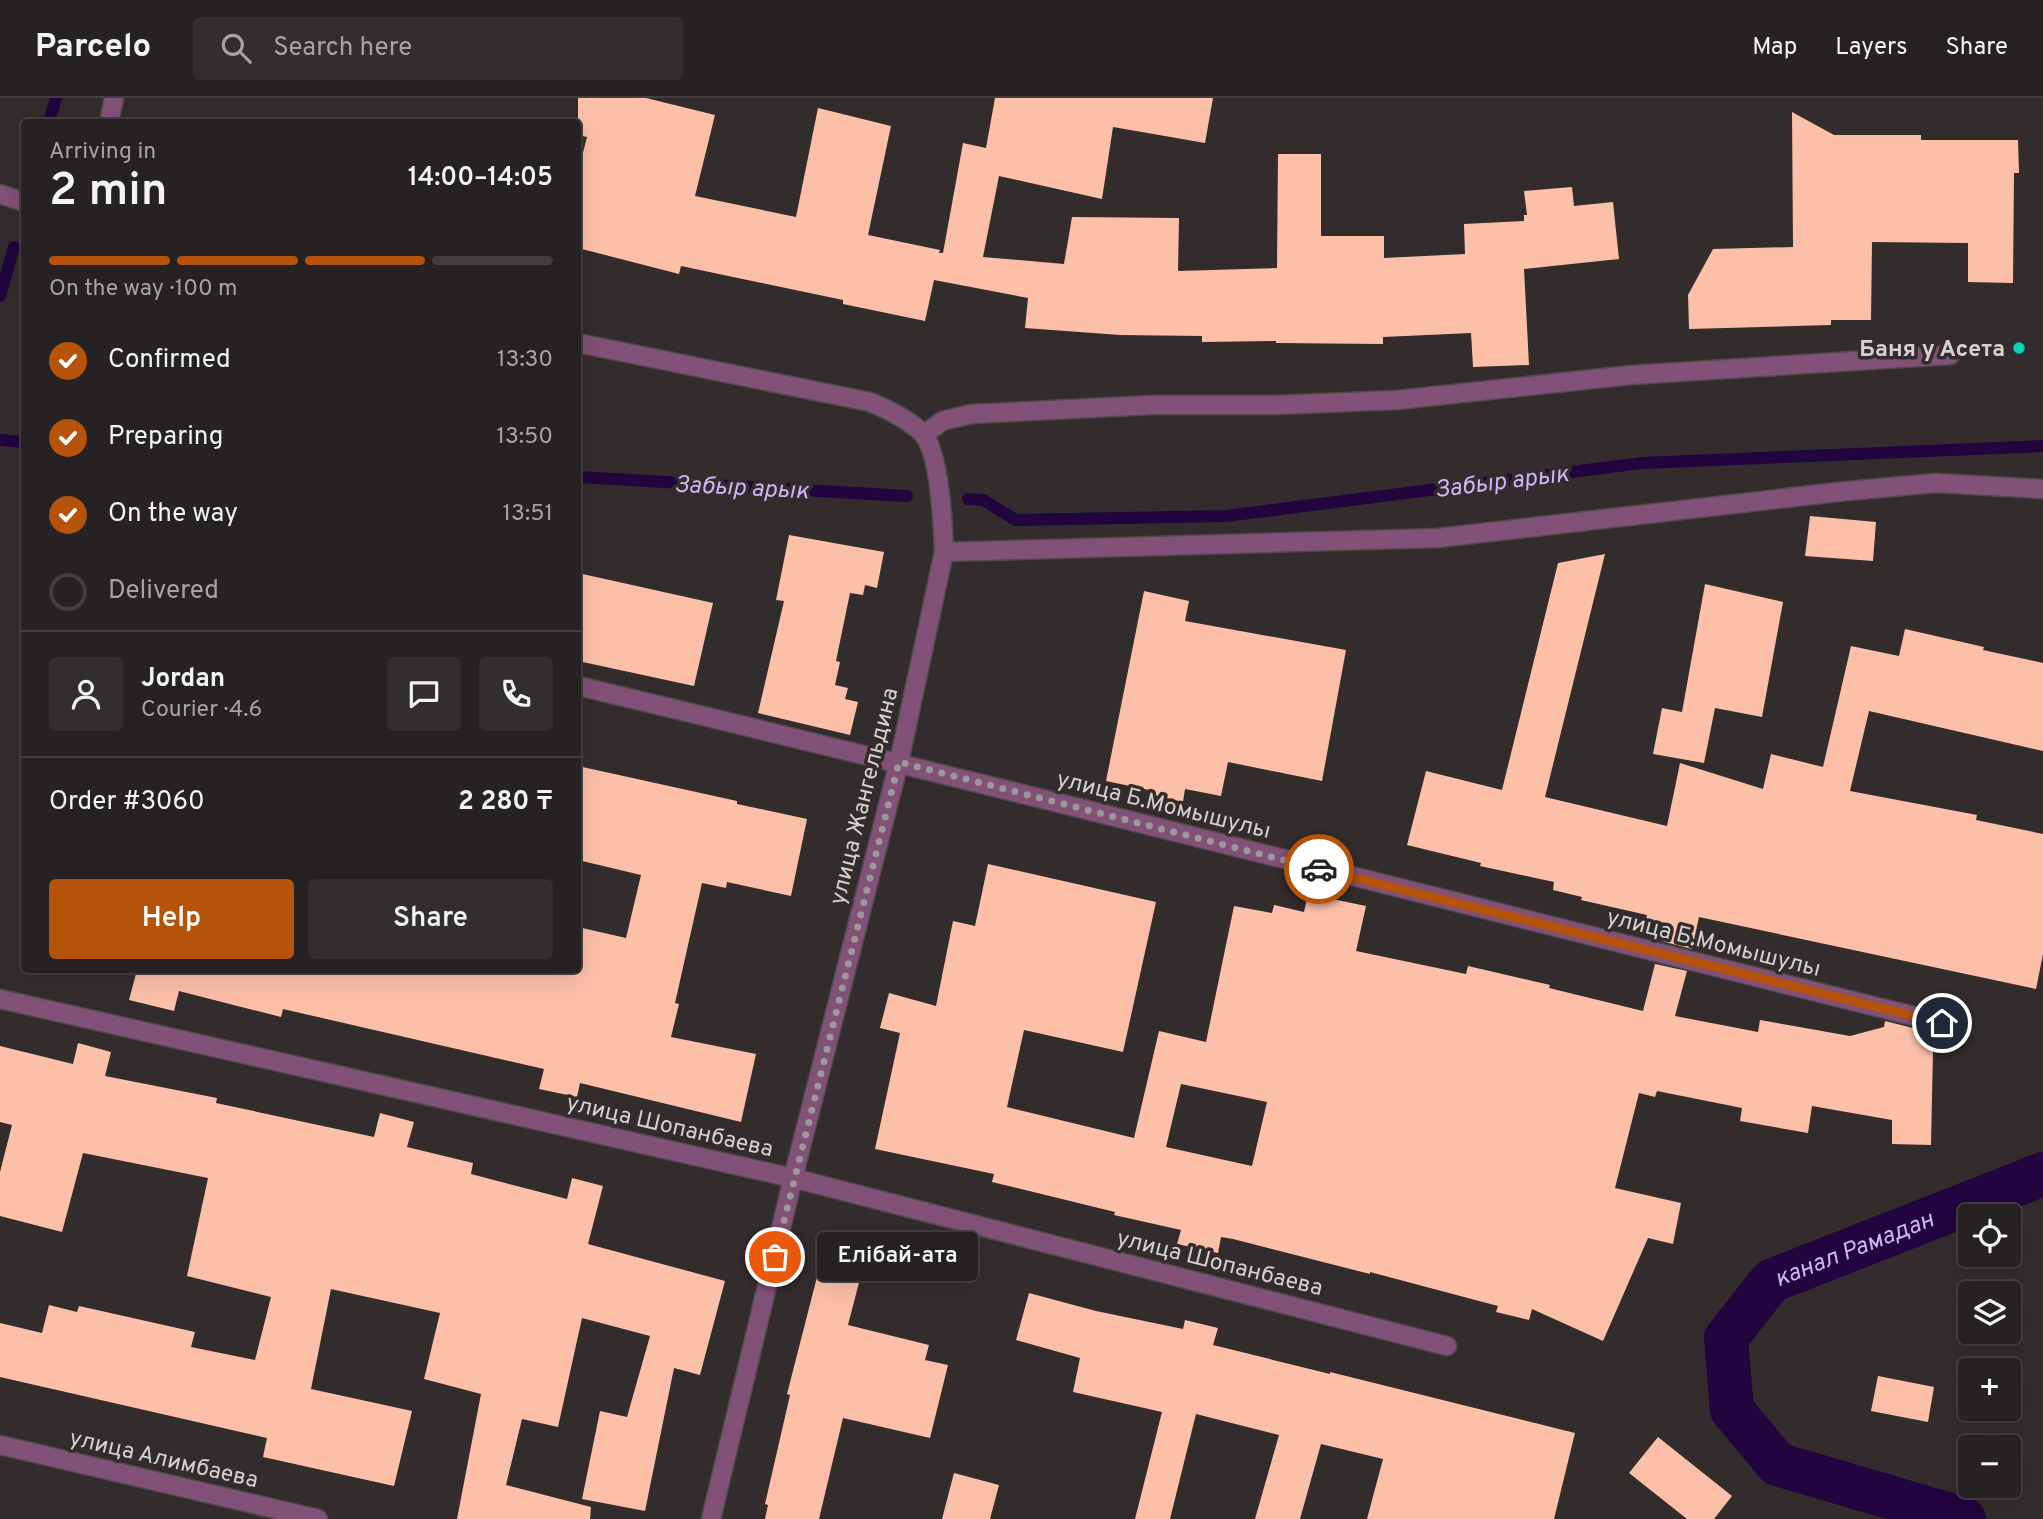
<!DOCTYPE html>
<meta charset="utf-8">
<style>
:root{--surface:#262122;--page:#322e2f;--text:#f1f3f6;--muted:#a4a3a5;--line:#423e40;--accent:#b45309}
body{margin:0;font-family:Overpass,sans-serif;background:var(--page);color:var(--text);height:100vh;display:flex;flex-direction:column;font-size:26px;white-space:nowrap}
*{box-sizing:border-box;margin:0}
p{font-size:23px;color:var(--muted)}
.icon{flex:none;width:38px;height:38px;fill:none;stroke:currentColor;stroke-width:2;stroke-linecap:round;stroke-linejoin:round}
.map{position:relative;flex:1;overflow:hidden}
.sheet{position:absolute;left:21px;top:21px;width:560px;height:854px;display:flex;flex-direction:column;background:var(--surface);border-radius:7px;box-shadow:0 7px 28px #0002,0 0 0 2px var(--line)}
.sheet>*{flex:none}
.buttons{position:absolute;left:1958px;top:1106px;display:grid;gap:14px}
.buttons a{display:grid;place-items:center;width:63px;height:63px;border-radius:7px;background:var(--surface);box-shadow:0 7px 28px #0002,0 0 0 2px var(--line);font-size:35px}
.pin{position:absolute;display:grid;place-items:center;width:60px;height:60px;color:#fff;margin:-30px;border:4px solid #fff;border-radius:50%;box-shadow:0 2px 7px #0007}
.courier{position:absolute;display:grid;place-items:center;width:70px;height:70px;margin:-35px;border:5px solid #b45309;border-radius:50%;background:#fff;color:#222;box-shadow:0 2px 9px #0007}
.bubble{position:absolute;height:49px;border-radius:7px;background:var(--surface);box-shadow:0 7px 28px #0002,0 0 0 2px var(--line);font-size:23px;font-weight:600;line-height:49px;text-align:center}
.overview em{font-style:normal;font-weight:600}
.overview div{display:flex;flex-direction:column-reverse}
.overview{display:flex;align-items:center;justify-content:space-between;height:119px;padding:0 28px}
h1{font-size:46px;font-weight:600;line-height:52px}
.bar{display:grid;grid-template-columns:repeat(4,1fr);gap:10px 7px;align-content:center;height:84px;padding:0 28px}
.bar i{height:9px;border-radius:5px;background:var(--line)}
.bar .active{background:var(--accent)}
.bar p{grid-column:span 4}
.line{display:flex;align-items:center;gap:18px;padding:0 28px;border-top:2px solid var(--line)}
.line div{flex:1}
.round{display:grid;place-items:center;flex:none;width:74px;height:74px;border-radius:7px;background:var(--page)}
ol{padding:0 28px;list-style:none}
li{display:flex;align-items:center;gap:21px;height:77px}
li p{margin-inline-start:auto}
li .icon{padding:7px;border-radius:50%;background:var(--accent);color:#fff;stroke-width:4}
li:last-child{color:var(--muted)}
li i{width:38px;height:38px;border:4px solid var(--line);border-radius:50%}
.primary-button{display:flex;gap:14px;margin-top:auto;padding:14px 28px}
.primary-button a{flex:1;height:80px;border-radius:7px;background:var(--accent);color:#fff;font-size:28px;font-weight:600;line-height:80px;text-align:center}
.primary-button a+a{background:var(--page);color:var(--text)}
header{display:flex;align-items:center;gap:42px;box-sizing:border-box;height:98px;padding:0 35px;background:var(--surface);border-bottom:2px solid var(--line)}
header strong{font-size:33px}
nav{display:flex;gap:38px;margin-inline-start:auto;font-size:24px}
.search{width:490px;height:63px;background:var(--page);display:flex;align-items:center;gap:18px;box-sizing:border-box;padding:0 24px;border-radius:7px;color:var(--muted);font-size:26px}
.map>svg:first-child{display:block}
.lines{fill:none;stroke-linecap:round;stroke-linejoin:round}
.stream{stroke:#22043e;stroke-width:12}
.canal{stroke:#22043e;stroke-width:44}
.building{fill:#fcc0a9;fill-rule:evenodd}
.minor-casing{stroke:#504a4b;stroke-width:21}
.minor{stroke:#825177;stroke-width:18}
.done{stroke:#9c9798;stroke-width:7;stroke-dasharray:0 12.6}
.route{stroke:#b45309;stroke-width:9}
.poi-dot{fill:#00d5b7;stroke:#332c2d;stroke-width:2.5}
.labels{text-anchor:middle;stroke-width:7;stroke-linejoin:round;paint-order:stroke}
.poi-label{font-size:23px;font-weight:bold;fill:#d5d1d1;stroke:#332c2d;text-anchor:end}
.street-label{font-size:23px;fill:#d5d1d1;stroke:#332c2d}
.water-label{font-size:24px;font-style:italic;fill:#ceb5f7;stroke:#332c2d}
</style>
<header>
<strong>Parcelo</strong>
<div class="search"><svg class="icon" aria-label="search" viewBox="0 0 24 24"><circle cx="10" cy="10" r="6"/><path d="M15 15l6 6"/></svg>Search here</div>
<nav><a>Map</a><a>Layers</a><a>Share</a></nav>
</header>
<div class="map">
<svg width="2043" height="1421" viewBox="0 0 2043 1421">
<rect width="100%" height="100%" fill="#332c2d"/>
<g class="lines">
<g class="stream">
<path d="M49 24 56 0"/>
<path d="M0 198 14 149"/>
<path d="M0 342 24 344"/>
<path d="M578 379 907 398"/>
<path d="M968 401 983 402 1016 422 1226 418 1642 365 2043 348"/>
</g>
<path class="canal" id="s1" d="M1964 1421 1777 1366 1732 1312 1726 1240 1771 1183 2043 1076"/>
</g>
<g class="building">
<path d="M578 0H646L715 17 695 98 796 119 818 10 891 28 868 137 940 152 939 155H943L963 45 986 50 995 0H1213L1205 45 1113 29 1102 101 999 78 983 159 1064 166 1072 119 1179 120 1178 173 1277 170 1278 56H1321V138H1384V160L1465 156 1464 126 1524 123V117H1527L1524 93 1572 89 1574 108 1613 104 1619 161 1524 171 1529 267 1473 269 1471 235 1383 239V246L1276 245V243L1202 244V238L1120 237 1025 230 1028 200 934 182 925 223 843 206V202L681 168 679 176 578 150V74L587 39 578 37Z"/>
<path d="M1792 14 1834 37H1921V42H2018L2019 75H2014L2013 185 1968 184V145L1872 144 1871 222H1831V227L1689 231 1688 197 1713 151 1793 149Z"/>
<path d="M1810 418 1876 424 1873 463 1805 458Z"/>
<path d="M789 437 884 454 877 490 865 487 863 497 850 495 836 563 840 564 835 587 848 590 845 601 858 604 850 637 758 615 784 503 776 502Z"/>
<path d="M1605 456 1545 699 1667 728 1680 665 1763 691 1771 656 1823 669 1851 548 1899 558 1905 531 1984 549 1983 552 2043 565V653L1869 613 1850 693 1977 717 1976 722 2043 736V856L2036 891 1699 819 1692 851 1661 843 1665 825 1646 821 1647 817 1581 802 1582 799 1553 792 1554 784 1480 768 1481 765 1407 747 1426 673 1502 692 1558 465Z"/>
<path d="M578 475 713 505 694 588 578 563Z"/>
<path d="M1705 486 1783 504 1762 619 1715 610 1704 665 1653 656 1662 610 1682 614Z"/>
<path d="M1144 493 1189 503 1185 523 1346 552 1322 683 1228 664 1221 698 1185 691 1183 704 1148 696 1149 692 1106 683Z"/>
<path d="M578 668 737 703V706L807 721 791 798 727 784 726 790 702 785 675 905 679 906 671 939 756 956 741 1024 580 985 577 999 539 991 544 971 283 911 281 919 179 893 174 913 129 902 137 872H578V829L626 840 641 777 578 762Z"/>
<path d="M988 766 1156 804 1123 954 1024 932 1007 1009 1134 1040 1159 933 1206 944 1234 808 1272 815 1274 807 1304 814 1308 796 1366 808 1356 853 1466 876 1468 868 1550 887 1549 890 1643 913 1655 866 1687 873 1675 918 1758 934 1760 922 1850 938 1884 929 1885 923 1917 931 1933 952 1931 1047 1892 1046V1022L1812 1008 1808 1035 1740 1023 1742 1010 1657 993 1655 999 1639 995 1615 1090 1681 1105 1673 1146 1648 1140 1603 1243 1532 1211 1529 1222 1496 1214 1498 1208 1370 1174V1176L1233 1141 1221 1139 1218 1155 1177 1146 1181 1132 1114 1117 1115 1114 992 1084 994 1076 875 1051 900 935 880 930 889 895 936 908 953 823 975 828ZM1181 986 1267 1004 1252 1068 1166 1049Z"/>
<path d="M78 945 111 954 105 978 217 1000 216 1005 374 1039 380 1015 414 1024 407 1049 473 1065 471 1076 567 1101 572 1080 603 1088 588 1146 725 1183 700 1277 674 1270 645 1413 582 1401 600 1313 627 1319 650 1238 582 1220 558 1329 522 1321 506 1387 591 1409 590 1421H457L481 1296 424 1281 440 1215 331 1191 311 1291 412 1313 394 1388 263 1359 267 1340 0 1279V1225L42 1235 49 1207 77 1214 79 1208 195 1234 191 1249 255 1262 271 1199 187 1178 208 1080 83 1055 62 1134 0 1118V1074L12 1027 0 1024V948L73 966Z"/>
<path d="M828 1136 869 1146 848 1227 929 1247 925 1262 948 1267 930 1340 843 1320 819 1421H765L768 1407 765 1406 790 1297 787 1296Z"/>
<path d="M1029 1195 1096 1213 1183 1231 1185 1222 1218 1230 1213 1247 1330 1276V1274L1575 1335 1554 1421H1367L1383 1361 1321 1346 1300 1421H1255L1279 1337 1196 1316 1170 1421H1135L1162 1314 1073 1294 1080 1260 1016 1242Z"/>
<path d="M1878 1278 1934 1289 1928 1324 1871 1313Z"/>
<path d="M1658 1339 1732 1398 1714 1421H1687L1629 1375Z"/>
<path d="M954 1375 999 1387 990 1421H942Z"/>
</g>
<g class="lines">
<g class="minor-casing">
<g id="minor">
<path d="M109 24 114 0"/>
<path d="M0 96 24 104"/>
<path d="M578 245 870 304C889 312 908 321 922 335 940 353 943 428 944 454L899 664 793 1080 711 1421"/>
<path d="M924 337 942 323 971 316 1152 307H1275L1397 302 1631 277 1950 257"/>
<path d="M944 454 1438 440 1847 393 1936 385 2043 391"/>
<path d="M578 588C1034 696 1487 813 1942 925"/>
<path d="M0 901 793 1080 1447 1248"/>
<path d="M0 1347 318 1421"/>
</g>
</g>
<use href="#minor" class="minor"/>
</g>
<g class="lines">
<path class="done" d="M775 1159 899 664 1319 771"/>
<path class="route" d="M1319 771 1942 925"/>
</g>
<circle class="poi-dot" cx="2019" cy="250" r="7"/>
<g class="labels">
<g class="poi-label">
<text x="2005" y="258">Баня у Асета</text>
</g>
<g class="street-label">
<text transform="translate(863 698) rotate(-76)" y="8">улица Жангельдина</text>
<text transform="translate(1164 706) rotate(14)" y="8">улица Б.Момышулы</text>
<text transform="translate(1714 844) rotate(14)" y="8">улица Б.Момышулы</text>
<text transform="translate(670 1027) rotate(13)" y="8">улица Шопанбаева</text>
<text transform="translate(1220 1164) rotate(14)" y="8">улица Шопанбаева</text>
<text transform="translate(164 1360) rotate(13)" y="8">улица Алимбаева</text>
</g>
<g class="water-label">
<text transform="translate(1502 383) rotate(-7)" y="8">Забыр арык</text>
<text transform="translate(742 389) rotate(3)" y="8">Забыр арык</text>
<text dy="8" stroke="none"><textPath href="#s1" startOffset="499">канал Рамадан</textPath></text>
</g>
</g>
</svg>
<div class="buttons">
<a><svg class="icon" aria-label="locate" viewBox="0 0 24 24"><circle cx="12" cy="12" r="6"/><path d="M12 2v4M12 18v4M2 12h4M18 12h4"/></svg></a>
<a><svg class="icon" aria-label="layers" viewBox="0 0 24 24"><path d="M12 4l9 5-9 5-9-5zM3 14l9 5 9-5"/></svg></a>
<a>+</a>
<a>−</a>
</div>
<div class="pin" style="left:775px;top:1159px;background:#ea580c"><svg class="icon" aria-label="bag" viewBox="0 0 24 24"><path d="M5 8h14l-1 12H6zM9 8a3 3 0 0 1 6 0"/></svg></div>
<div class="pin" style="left:1942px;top:925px;background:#1f2937"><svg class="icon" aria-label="home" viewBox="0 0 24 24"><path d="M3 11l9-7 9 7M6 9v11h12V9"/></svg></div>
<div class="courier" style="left:1319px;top:771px"><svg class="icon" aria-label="car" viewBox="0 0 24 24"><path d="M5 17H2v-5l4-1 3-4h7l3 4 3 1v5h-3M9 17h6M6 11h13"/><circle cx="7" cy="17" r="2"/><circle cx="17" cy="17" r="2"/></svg></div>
<div class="bubble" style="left:817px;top:1134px;width:161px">Елібай-ата</div>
<section class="sheet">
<div class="overview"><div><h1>2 min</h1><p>Arriving in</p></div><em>14:00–14:05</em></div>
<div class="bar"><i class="active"></i><i class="active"></i><i class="active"></i><i></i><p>On the way · 100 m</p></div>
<ol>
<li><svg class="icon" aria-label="check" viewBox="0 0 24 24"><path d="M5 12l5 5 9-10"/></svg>Confirmed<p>13:30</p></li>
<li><svg class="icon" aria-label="check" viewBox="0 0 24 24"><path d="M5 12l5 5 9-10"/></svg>Preparing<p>13:50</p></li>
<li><svg class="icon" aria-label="check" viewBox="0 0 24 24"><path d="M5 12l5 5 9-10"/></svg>On the way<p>13:51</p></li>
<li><i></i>Delivered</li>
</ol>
<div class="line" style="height:126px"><a class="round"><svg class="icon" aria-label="person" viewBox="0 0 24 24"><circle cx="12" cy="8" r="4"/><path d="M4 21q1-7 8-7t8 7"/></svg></a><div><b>Jordan</b><p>Courier · 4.6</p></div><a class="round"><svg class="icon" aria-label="chat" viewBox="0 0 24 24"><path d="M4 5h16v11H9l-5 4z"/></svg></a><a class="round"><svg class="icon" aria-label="phone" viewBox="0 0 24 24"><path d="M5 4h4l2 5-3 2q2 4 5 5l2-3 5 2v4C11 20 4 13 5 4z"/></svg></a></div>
<div class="line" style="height:91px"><div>Order #3060</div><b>2 280 ₸</b></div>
<div class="primary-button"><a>Help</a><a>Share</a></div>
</section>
</div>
